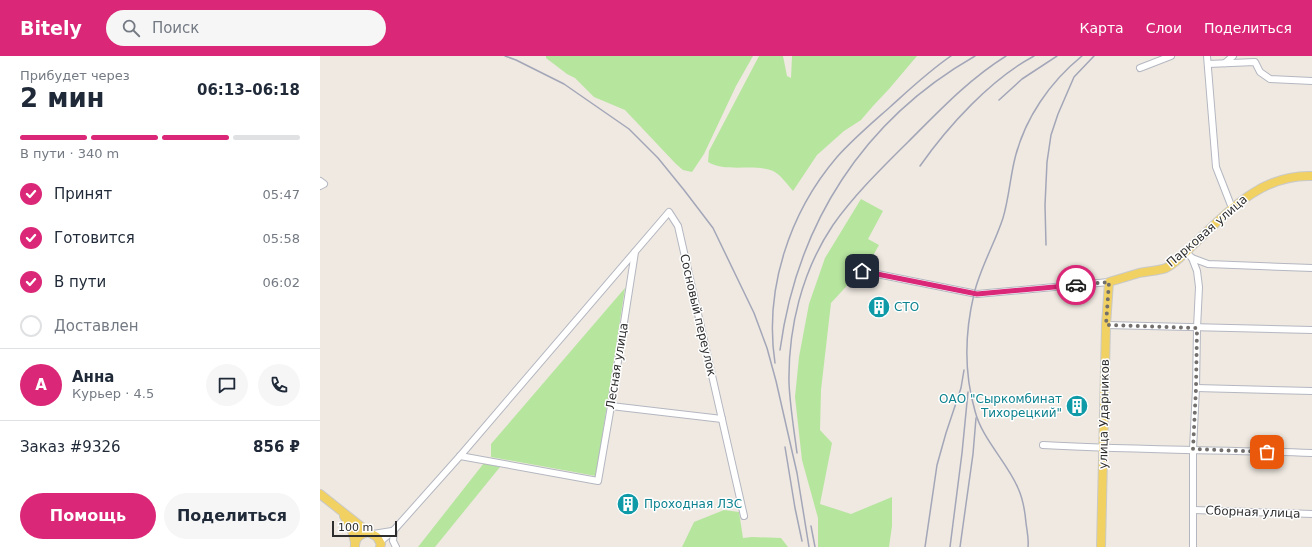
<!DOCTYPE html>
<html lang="ru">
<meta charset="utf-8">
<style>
:root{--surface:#fff;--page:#f6f6f7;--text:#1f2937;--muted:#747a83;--line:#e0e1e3;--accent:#db2777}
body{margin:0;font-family:"DejaVu Sans",sans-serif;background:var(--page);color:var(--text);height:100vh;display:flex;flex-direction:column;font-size:15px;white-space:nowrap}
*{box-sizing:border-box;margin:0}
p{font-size:13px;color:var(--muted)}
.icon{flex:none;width:22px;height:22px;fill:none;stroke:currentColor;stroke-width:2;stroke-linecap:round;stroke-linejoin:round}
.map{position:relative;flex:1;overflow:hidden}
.details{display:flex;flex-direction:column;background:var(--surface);width:320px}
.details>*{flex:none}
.scale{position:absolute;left:12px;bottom:10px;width:65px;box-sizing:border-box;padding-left:4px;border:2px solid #2e2e2e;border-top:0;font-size:11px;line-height:14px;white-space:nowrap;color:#2e2e2e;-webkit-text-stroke:3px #fff;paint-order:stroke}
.pin{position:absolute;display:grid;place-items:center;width:34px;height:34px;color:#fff;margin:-17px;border-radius:8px;box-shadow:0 2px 6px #0006}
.courier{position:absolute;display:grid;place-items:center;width:40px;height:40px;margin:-20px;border:3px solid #db2777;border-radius:50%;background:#fff;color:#222;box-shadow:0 1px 5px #0007}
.summary em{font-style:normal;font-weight:800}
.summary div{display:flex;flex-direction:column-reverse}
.summary{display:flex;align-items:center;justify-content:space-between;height:68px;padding:0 20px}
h1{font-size:26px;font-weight:800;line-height:30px}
.bar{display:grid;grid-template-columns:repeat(4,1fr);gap:6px 4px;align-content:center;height:48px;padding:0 20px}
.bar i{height:5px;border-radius:3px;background:var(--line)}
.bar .active{background:var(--accent)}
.bar p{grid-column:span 4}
.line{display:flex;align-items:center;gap:10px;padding:0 20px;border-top:1px solid var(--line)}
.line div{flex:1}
.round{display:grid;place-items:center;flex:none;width:42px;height:42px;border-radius:21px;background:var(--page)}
ol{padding:0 20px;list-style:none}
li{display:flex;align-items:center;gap:12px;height:44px}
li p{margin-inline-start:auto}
li .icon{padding:4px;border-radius:50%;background:var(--accent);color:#fff;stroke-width:4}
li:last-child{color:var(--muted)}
li i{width:22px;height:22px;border:2px solid var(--line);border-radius:50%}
.cta{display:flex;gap:8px;margin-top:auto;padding:8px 20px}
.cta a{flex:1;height:46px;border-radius:24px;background:var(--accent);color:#fff;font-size:16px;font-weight:800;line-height:46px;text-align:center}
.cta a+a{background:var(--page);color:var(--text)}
header{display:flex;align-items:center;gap:24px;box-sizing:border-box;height:56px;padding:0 20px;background:var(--accent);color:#fff}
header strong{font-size:19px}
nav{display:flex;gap:22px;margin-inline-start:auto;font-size:14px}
.search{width:280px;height:36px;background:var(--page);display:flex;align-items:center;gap:10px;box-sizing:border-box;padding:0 14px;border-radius:22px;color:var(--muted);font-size:15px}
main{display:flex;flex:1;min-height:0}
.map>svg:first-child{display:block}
.green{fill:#b6e59e}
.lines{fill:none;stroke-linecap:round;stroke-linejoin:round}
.minor-casing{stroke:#b4b7c1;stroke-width:8}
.major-casing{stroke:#c9c9c9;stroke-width:10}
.minor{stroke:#fff;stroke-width:6}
.major{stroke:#f2d163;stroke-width:8}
.rail{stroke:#a3a6b8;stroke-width:1.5}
.done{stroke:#726f6d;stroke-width:4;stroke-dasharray:0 7.2}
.route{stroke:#db2777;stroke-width:5}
.labels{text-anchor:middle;stroke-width:3;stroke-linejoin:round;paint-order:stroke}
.street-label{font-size:12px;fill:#2e2e2e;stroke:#fff}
.culture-label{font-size:12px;fill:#0d838f;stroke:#fff;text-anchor:start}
</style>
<header>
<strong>Bitely</strong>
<div class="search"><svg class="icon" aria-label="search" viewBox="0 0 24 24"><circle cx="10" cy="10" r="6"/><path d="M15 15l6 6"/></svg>Поиск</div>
<nav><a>Карта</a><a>Слои</a><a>Поделиться</a></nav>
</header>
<main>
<section class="details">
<div class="summary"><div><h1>2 мин</h1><p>Прибудет через</p></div><em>06:13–06:18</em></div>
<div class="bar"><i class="active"></i><i class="active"></i><i class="active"></i><i></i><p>В пути · 340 m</p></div>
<ol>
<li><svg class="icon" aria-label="check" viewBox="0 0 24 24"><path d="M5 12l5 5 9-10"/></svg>Принят<p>05:47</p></li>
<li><svg class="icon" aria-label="check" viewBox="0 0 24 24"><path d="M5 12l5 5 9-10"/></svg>Готовится<p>05:58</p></li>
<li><svg class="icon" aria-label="check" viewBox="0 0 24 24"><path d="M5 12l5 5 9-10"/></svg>В пути<p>06:02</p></li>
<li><i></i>Доставлен</li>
</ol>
<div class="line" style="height:72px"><b class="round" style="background:var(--accent);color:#fff">А</b><div><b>Анна</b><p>Курьер · 4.5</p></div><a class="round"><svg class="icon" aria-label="chat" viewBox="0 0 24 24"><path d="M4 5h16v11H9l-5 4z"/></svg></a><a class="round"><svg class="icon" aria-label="phone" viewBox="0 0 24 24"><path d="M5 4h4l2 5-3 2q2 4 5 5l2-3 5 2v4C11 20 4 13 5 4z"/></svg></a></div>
<div class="line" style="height:52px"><div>Заказ #9326</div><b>856 ₽</b></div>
<div class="cta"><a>Помощь</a><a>Поделиться</a></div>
</section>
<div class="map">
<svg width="992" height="491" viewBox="0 0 992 491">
<rect width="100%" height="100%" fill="#efe9e1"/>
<g class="green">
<path d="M226 0H433L416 30 384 98 372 116 363 114 356 108 305 54 274 41 255 22 247 18 226 2Z"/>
<path d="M439 0H463L467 20 471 22 472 0H597L569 33 553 50 541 64 524 75 497 99 473 135C467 128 461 119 453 115 434 107 407 117 388 106L389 95Z"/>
<path d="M541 143 563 155 548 183 559 189 546 212 534 222 511 247 501 334 500 374 512 387 500 448 531 458 572 441V470L569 491H498V462L482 404 475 341 479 301 489 248 505 202Z"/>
<path d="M305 232 276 420 171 401V388Z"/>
<path d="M164 407 180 411 115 491H98Z"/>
<path d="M404 454 419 456 423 482 432 481 461 482 468 491H362L374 466Z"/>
</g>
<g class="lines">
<g class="minor-casing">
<g id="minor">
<path d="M887 0 896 111 912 152"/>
<path d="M905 7 913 0"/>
<path d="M888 8 935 6 940 16 950 23 992 25"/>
<path d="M820 12 851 0"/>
<path d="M0 125 4 128 0 130"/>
<path d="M866 196 872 202 877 215 879 231 877 272 876 332 873 393V491"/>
<path d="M872 202 888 208 992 212"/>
<path d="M542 215 657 238 789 226"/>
<path d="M786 269 992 274"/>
<path d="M876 332 992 335"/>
<path d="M291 350 402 363"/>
<path d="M723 389C813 394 902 394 992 397"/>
<path d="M140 400 278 425 291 350 315 196"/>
<path d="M874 454 992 458"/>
<path d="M74 474 73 485 76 491"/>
<path d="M53 478 72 475"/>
<path d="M60 486 74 474 140 400 349 156 358 170 424 460"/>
</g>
</g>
<g class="major-casing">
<g id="major">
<path d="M0 438 48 476"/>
<path d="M24 460 31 471 35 486"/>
<path d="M35 491C34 482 40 478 48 476L57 481 61 488 60 491"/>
<path d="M781 491 786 269 789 226C799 223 809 220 819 217 827 215 838 215 846 212 855 208 867 195 874 188 908 156 941 118 992 120"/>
</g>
</g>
<use href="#minor" class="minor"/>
<use href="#major" class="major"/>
<g class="rail">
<path d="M185 0 196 4 244 28 309 73 338 102 364 134 393 172 434 257 447 292 456 325 477 417 489 491"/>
<path d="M679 44 702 23 737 0"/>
<path d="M600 110C628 70 671 23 714 0"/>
<path d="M726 189 725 149 727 106 731 79 738 58 754 21 774 0"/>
<path d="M460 294C477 168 543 64 655 0"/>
<path d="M455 307C444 234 469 157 517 101 533 83 552 67 570 51 590 33 609 15 631 0"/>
<path d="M465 391 475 452 482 485"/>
<path d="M477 397C474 374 470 350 469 327 468 272 482 215 513 169 535 138 562 112 588 86 619 55 649 23 686 0"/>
<path d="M491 470 495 491"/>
<path d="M605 491 617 409 626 377 641 332 644 314"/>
<path d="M630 491 642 397 648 336"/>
<path d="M640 491 653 398 656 362"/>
<path d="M708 491C709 483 707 475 706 467 705 455 703 443 698 432 687 406 662 383 655 355 644 317 645 276 654 238 660 212 675 187 683 162 689 142 690 122 695 102 705 62 730 26 762 0"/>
</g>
</g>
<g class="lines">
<path class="done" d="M756 229 789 226 786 269 877 272 876 332 873 393 947 396"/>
<path class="route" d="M542 215 657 238 756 229"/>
</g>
<defs>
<g id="building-disc" transform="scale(1.15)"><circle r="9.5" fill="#0f9aa8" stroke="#fff"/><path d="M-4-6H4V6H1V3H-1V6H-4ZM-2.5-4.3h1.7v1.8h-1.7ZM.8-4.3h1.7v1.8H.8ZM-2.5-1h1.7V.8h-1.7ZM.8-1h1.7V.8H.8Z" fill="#fff"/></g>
</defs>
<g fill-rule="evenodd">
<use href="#building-disc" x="559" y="251"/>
<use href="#building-disc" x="757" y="350"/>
<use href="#building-disc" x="308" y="448"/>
</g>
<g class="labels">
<g class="street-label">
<text transform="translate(887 175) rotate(-41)" y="4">Парковая улица</text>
<text transform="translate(378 259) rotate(77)" y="4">Сосновый переулок</text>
<text transform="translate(297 310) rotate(-81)" y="4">Лесная улица</text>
<text transform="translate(784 358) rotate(-89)" y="4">улица Ударников</text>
<text transform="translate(933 456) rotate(2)" y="4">Сборная улица</text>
</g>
<g class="culture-label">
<text x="574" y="255">СТО</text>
<text x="742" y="347" text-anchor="end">ОАО "Сыркомбинат<tspan x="742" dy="14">Тихорецкий"</tspan></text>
<text x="324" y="452">Проходная ЛЗС</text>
</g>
</g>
</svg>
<div class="scale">100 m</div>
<div class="pin" style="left:947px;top:396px;background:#ea580c"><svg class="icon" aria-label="bag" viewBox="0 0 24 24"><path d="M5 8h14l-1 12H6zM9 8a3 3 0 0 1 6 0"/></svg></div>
<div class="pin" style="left:542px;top:215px;background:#1f2937"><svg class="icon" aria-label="home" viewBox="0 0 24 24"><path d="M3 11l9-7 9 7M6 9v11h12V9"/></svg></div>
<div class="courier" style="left:756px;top:229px"><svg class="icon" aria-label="car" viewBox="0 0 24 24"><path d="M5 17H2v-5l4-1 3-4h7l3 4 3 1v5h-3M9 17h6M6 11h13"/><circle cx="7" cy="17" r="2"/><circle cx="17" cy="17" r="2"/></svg></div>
</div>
</main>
